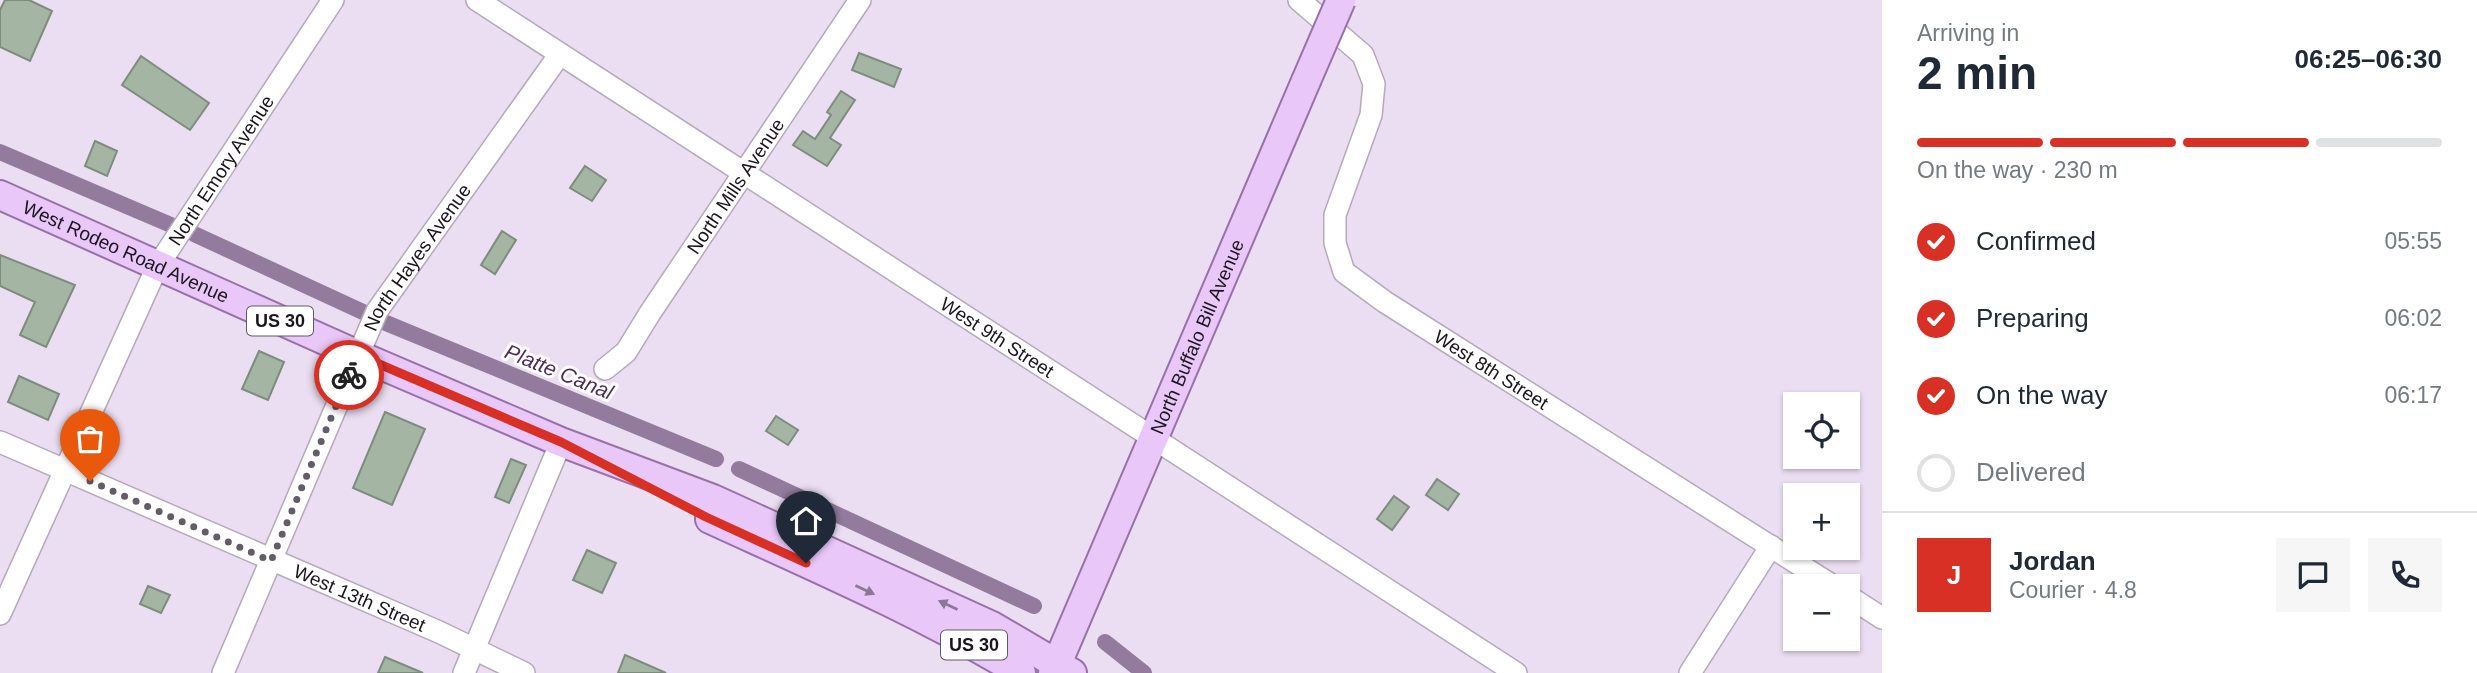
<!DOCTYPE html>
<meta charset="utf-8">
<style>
:root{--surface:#fff;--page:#f6f6f7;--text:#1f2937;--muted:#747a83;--line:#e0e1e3;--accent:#d93025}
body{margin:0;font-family:Arial,sans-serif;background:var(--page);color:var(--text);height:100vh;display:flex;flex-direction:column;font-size:26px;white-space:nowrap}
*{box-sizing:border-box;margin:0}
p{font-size:23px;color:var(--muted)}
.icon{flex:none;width:38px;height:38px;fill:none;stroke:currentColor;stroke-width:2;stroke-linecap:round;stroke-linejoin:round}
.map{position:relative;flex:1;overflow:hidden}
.drawer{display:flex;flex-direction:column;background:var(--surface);width:595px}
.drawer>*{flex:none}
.buttons{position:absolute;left:1783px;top:392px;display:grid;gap:14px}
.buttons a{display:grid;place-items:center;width:77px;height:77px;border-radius:0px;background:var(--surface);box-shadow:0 2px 5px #0004;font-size:35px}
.pin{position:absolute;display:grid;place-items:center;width:60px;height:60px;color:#fff;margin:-72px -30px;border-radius:50% 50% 50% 0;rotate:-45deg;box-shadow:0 0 7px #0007}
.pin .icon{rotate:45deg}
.courier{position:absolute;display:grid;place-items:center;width:70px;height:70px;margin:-35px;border:5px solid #d93025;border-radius:50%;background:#fff;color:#222;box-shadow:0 2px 9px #0007}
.summary em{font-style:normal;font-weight:800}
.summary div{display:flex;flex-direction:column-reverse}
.summary{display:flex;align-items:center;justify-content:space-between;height:119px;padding:0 35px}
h1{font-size:46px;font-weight:800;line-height:52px}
.bar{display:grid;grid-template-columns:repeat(4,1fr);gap:10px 7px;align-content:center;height:84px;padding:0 35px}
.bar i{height:9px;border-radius:5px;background:var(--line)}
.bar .selected{background:var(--accent)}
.bar p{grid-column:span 4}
.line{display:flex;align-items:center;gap:18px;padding:0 35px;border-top:2px solid var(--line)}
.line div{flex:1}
.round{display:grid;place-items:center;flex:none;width:74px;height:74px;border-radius:0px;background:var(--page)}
ol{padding:0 35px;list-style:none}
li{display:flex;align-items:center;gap:21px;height:77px}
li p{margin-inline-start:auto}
li .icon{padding:7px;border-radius:50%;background:var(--accent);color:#fff;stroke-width:4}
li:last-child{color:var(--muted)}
li i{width:38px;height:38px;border:4px solid var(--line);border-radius:50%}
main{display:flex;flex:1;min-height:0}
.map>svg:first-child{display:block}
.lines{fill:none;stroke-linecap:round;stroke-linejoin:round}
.canal{stroke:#927b9d;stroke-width:16}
.building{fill:#a4b5a4;stroke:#7d8d7d;stroke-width:2}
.minor-casing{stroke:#b6a9bc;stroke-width:24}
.major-casing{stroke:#9871a9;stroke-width:32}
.minor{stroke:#fff;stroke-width:21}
.major{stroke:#e9c7f9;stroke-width:28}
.major-bridge-casing{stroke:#9871a9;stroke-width:32;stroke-linecap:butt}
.major-bridge{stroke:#e9c7f9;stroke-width:28}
.oneway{fill:#8c7796}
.done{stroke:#645c68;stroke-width:7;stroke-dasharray:0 12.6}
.route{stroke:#d93025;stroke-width:9}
.labels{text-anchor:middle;stroke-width:6;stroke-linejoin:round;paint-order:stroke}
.shield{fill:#fff;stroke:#5f5c61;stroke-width:2}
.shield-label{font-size:18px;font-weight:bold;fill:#1b161d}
.street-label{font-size:19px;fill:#1b161d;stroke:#fff}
.water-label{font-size:21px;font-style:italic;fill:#4e2d5c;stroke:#fff}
</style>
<main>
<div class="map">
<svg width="1882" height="673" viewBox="0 0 1882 673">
<rect width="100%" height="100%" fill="#ebdef2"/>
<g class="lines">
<g class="canal">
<path d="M0 152 171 225"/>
<path d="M194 234 363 312"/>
<path d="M386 323 716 459"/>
<path d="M739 469 1034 606"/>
<path d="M1105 642 1144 673"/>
</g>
</g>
<g class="building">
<path d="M5 0H29L52 11 30 61 0 47V10Z"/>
<path d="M859 53 901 69 894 87 852 70Z"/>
<path d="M141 56 209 103 190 130 122 85Z"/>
<path d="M841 91 855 100 830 138 841 145 827 166 793 145 803 131 815 139 831 115 827 112Z"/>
<path d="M95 141 117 151 107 176 85 166Z"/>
<path d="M585 166 606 180 592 201 570 188Z"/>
<path d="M502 231 516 240 495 274 481 265Z"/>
<path d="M0 255 75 285 46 347 20 335 35 302 0 286Z"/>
<path d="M259 351 284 362 268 400 242 389Z"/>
<path d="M19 376 59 394 48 420 8 402Z"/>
<path d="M385 412 425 429 392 505 353 488Z"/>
<path d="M776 416 798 430 788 445 766 431Z"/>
<path d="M511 459 526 465 509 503 495 497Z"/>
<path d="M1437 479 1459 494 1448 510 1426 495Z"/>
<path d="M1394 496 1409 507 1392 530 1377 519Z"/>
<path d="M587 550 616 563 602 593 573 580Z"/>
<path d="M148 586 170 595 161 613 140 604Z"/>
<path d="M625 655 666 673H618Z"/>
<path d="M385 657 423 673H378Z"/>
</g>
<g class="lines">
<g class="minor-casing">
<g id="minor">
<path id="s1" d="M477 0 1516 673"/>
<path id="s2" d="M1299 0 1363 55 1374 84 1371 115 1335 215V243L1344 272 1385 302 1833 586"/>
<path id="s3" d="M605 369 626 352 650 313 860 0"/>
<path id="s4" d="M0 442 439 632 524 673"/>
<path d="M1848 596 1882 618"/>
<path id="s5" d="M0 614 157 267 333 0"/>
<path id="s6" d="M223 673 377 311 560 54"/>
<path d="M464 673 561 442"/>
<path d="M1690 673 1771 546"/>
</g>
</g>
<g class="major-casing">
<g id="major">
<path id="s7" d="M0 195 358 355 561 442 713 499 992 626 1072 673"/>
<path d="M710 519C815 567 922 613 1021 673"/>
<path id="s8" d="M1053 673 1306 81"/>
</g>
</g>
<use href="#minor" class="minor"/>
<use href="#major" class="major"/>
<g class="major-bridge-casing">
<path id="major-bridge" d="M1306 81 1341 0"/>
</g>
<use href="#major-bridge" class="major-bridge"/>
</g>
<defs><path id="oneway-solid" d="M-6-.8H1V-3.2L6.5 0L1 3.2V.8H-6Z" transform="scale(1.75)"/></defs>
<g class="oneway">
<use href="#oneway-solid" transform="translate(865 590) rotate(25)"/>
<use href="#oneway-solid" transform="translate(948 605) rotate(-155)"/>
</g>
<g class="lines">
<path class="done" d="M90 481 271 561 349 375"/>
<path class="route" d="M349 375 358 355 561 442 706 517 806 563"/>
</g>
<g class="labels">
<g class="shield">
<rect x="247" y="306.5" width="66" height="29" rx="5"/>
<rect x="941" y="630.5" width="66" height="29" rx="5"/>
</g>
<g class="shield-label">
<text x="280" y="327">US 30</text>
<text x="974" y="651">US 30</text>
</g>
<g class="street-label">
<text dy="7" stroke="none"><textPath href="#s5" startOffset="497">North Emory Avenue</textPath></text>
<text dy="7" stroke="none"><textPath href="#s3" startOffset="226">North Mills Avenue</textPath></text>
<text dy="7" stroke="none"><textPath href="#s7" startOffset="138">West Rodeo Road Avenue</textPath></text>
<text dy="7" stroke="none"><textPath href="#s6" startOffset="460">North Hayes Avenue</textPath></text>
<text dy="7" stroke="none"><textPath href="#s8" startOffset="366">North Buffalo Bill Avenue</textPath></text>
<text dy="7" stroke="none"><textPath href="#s1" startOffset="620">West 9th Street</textPath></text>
<text dy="7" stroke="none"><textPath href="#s2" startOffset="488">West 8th Street</textPath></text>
<text dy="7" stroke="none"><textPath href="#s4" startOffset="392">West 13th Street</textPath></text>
</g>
<g class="water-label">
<text transform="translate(559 372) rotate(22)" y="7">Platte Canal</text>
</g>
</g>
</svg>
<div class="buttons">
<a><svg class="icon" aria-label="locate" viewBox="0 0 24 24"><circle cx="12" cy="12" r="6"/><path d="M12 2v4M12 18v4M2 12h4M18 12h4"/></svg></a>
<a>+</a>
<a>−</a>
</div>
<div class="pin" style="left:90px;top:481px;background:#ea580c"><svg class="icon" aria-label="bag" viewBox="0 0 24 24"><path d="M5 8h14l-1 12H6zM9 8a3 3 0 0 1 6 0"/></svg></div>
<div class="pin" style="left:806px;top:563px;background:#1f2937"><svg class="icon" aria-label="home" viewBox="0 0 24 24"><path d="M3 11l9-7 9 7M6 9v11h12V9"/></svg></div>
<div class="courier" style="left:349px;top:375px"><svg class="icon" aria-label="bike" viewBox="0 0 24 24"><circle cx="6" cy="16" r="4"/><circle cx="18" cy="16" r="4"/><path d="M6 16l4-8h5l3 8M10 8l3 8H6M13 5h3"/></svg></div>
</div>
<section class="drawer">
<div class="summary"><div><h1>2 min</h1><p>Arriving in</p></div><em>06:25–06:30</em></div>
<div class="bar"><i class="selected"></i><i class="selected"></i><i class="selected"></i><i></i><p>On the way · 230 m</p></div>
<ol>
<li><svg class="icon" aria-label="check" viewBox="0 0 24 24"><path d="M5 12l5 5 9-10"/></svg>Confirmed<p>05:55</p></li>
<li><svg class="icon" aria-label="check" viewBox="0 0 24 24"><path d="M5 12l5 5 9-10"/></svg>Preparing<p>06:02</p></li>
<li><svg class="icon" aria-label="check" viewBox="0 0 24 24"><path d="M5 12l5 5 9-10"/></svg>On the way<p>06:17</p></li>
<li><i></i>Delivered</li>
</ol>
<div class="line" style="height:126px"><b class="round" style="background:var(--accent);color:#fff">J</b><div><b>Jordan</b><p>Courier · 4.8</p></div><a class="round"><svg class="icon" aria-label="chat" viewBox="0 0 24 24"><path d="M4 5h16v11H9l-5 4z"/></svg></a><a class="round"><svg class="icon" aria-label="phone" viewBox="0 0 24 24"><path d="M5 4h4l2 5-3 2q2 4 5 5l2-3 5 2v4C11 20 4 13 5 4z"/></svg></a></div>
</section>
</main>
